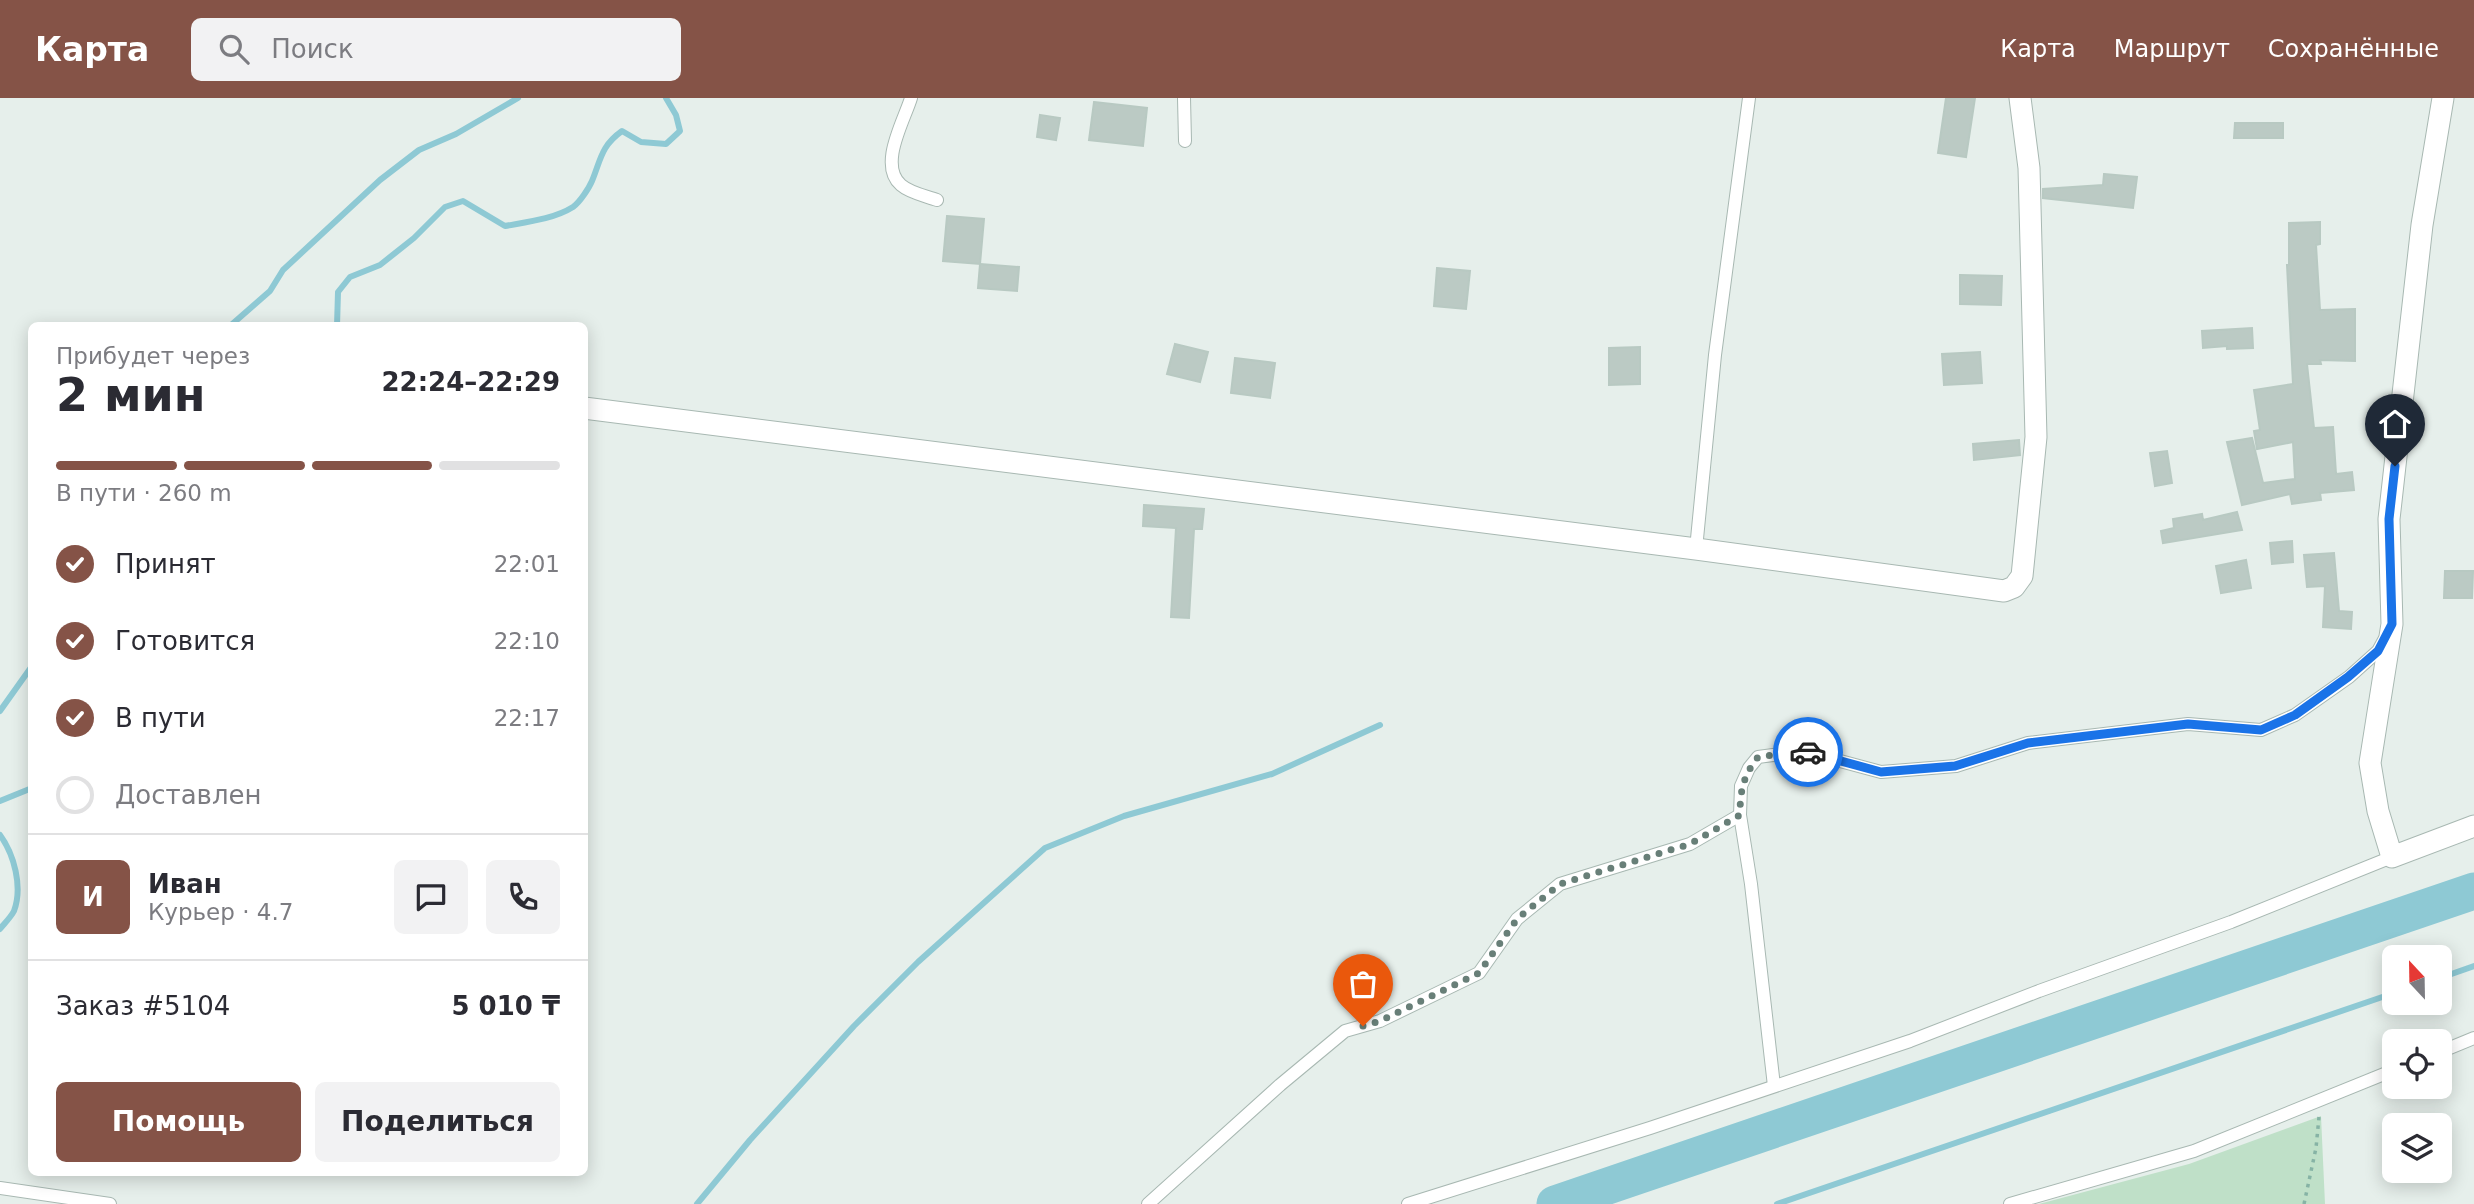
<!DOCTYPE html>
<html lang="ru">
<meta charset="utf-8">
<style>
:root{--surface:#fff;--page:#f2f2f3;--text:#2b2b33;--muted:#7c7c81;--line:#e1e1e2;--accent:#855347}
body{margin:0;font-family:"DejaVu Sans",sans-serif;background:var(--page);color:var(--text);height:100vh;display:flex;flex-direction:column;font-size:26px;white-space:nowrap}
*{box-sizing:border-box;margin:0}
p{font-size:23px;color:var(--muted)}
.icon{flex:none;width:38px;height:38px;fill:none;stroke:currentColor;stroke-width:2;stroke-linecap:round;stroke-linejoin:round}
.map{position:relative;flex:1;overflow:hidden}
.side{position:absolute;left:28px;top:224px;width:560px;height:854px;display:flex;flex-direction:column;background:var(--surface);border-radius:10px;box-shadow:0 4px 18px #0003}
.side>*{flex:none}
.needle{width:46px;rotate:338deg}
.fabs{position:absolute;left:2382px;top:847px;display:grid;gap:14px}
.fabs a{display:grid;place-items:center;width:70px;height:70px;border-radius:10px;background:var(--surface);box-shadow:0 4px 18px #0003;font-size:35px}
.pin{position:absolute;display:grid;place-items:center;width:60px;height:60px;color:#fff;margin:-72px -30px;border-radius:50% 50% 50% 0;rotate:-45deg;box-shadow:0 0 7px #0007}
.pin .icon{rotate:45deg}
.courier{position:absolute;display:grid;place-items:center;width:70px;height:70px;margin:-35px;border:5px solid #1a73e8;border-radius:50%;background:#fff;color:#222;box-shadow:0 2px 9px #0007}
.headline em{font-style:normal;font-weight:800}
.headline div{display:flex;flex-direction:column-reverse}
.headline{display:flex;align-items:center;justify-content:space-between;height:119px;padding:0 28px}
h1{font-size:46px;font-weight:800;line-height:52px}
.bar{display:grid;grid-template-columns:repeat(4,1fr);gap:10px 7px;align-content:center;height:84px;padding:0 28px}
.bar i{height:9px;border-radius:5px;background:var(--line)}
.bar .on{background:var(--accent)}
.bar p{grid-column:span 4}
.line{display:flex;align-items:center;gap:18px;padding:0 28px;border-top:2px solid var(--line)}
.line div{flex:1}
.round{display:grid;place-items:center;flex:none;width:74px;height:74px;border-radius:10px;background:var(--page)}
ol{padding:0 28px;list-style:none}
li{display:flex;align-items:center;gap:21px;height:77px}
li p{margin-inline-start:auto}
li .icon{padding:7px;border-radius:50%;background:var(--accent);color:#fff;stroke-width:4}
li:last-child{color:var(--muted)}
li i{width:38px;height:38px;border:4px solid var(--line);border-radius:50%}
.action{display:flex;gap:14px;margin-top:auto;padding:14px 28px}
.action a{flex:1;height:80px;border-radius:10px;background:var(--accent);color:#fff;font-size:28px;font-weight:800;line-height:80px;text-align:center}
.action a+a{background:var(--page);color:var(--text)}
header{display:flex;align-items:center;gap:42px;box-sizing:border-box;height:98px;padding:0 35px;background:var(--accent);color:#fff}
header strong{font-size:33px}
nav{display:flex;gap:38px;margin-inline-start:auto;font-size:24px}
.search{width:490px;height:63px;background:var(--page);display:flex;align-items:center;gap:18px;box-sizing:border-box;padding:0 24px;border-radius:10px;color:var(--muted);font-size:26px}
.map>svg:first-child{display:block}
.green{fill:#bfe0c8}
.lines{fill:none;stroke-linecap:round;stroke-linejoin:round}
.stream{stroke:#8ec9d4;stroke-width:6}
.river{stroke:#8ec9d4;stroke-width:37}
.building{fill:#bbcac4;stroke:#b8c9c2;stroke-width:2}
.service-casing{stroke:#a8b8b2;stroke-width:14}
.minor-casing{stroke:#a8b8b2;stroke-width:23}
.path{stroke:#86b3a5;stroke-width:3.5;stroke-dasharray:3.5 5;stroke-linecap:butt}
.service{stroke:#fff;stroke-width:12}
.minor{stroke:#fff;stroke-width:21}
.done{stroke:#687f78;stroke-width:7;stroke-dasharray:0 12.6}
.route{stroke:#1a73e8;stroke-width:9}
</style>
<header>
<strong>Карта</strong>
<div class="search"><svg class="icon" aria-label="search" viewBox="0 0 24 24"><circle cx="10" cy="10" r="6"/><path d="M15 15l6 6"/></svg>Поиск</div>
<nav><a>Карта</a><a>Маршрут</a><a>Сохранённые</a></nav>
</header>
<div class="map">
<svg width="2474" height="1106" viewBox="0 0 2474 1106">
<rect width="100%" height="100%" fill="#e6efeb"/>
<path class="green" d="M2321 1018 2325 1106H2039L2189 1066Z"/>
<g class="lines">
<g class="stream">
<path d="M230 228 270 193 283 172 380 82 419 52 456 36 518 0"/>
<path d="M337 228 338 194 350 179 380 167 414 140 445 109 463 103 505 128C527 124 554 121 573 109 580 104 589 90 592 83 601 61 601 48 622 33L641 44 666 46 680 33 676 17 666 0"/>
<path d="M0 613 32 568"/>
<path d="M0 703 32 690"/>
<path d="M0 737C14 756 23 789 14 813 11 819 4 826 0 831"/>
<path d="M2440 880 2474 868"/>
<path d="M697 1106 750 1042 854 928 918 864 1045 750 1124 718 1272 676 1380 627"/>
<path d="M1777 1106 2394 895"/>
</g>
<path class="river" d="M1555 1106 2474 793"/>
</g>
<g class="building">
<path d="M1946 0H1975L1966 59 1938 55Z"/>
<path d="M1094 4 1147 10 1143 48 1089 42Z"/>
<path d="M1040 17 1060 20 1056 42 1037 39Z"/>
<path d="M2235 25H2283V40H2234Z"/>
<path d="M2104 76 2137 79 2133 110 2043 100V91L2103 87Z"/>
<path d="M947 118 984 121 980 166 943 163Z"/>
<path d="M2320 124V146L2316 147 2320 212 2355 211V263L2320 262 2321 266H2307L2314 330 2333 329 2336 376 2352 374 2354 392 2320 395 2321 402 2292 406 2290 396 2242 407 2227 344 2252 340 2263 385 2295 381 2293 344 2257 351 2254 333 2260 332 2254 292 2293 286 2287 167H2289V125Z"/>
<path d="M980 166 1019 169 1017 193 978 190Z"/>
<path d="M1437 170 1470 173 1466 211 1434 208Z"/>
<path d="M1960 177 2002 178 2001 207 1960 206Z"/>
<path d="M2252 230 2253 250 2227 251V248L2203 250 2202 233Z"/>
<path d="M1175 246 1208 254 1200 284 1167 276Z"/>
<path d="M1640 249V286L1609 287V250Z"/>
<path d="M1980 254 1982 285 1944 287 1942 256Z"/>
<path d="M1235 260 1275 265 1270 300 1231 295Z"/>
<path d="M2019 342 2020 357 1974 362 1973 346Z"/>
<path d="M2167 353 2172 385 2155 388 2150 355Z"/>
<path d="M1144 407 1204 411 1202 431H1194L1189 520 1171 519 1176 430 1143 428Z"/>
<path d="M2237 414 2242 432 2163 445 2161 433 2174 430 2173 421 2202 416 2203 422Z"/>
<path d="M2292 443 2293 464 2272 466 2270 445Z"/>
<path d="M2334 455 2339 513 2352 514 2351 531 2323 529 2325 488 2307 489 2304 457Z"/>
<path d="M2246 462 2251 490 2221 495 2216 468Z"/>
<path d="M2445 473H2473L2472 500H2444Z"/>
</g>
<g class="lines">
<g class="service-casing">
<g id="service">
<path d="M911 0C904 23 878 67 901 87 910 95 926 98 937 102"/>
<path d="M1184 0 1185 43"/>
<path d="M1696 451 1715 257 1749 0"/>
<path d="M2440 954 2474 940"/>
<path d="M1774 988 1751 786 1740 717 1741 688 1749 670 1758 659 1803 653 1881 674 1956 668 2028 645 2188 626 2261 632 2295 617 2349 579 2378 553 2384 542"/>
<path d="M0 1090 110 1106"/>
<path d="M1148 1106 1280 987 1345 933 1380 923 1479 875 1517 821 1560 786 1690 746 1740 717"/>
<path d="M1408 1106 1650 1030 1910 943 2039 893 2231 824 2392 759"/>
<path d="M2010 1106 2194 1053 2394 972"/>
</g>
</g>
<g class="minor-casing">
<g id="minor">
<path d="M2443 0 2422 127 2389 421 2392 526 2370 665 2378 713 2392 759 2474 728"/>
<path d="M584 310 1696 451 2004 493 2014 489 2022 478 2036 339 2029 70 2020 0"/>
</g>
</g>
<path class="path" d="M2304 1106 2316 1050 2319 1019"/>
<use href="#service" class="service"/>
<use href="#minor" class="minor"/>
</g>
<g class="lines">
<path class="done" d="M1363 928 1380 923 1479 875 1517 821 1560 786 1690 746 1740 717C1740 693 1743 678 1758 659L1803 653 1808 654"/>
<path class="route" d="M1808 654 1881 674 1955 668 2028 645 2188 626 2261 632 2295 617 2348 579 2378 553 2392 526 2389 421 2395 368"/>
</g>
</svg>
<div class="fabs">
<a><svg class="needle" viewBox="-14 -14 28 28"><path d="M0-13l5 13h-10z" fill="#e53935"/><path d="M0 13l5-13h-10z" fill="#7c7c81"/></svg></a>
<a><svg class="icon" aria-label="locate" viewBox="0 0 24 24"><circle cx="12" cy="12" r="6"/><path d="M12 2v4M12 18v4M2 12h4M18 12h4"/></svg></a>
<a><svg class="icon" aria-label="layers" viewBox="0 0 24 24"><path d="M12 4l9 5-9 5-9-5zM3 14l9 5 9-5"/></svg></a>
</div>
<div class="pin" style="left:1363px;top:928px;background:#ea580c"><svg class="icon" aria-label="bag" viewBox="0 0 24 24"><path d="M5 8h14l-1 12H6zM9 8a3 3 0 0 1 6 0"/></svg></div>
<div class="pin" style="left:2395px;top:368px;background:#1f2937"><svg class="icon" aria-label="home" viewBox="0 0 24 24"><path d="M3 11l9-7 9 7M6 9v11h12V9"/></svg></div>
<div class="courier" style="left:1808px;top:654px"><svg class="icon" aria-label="car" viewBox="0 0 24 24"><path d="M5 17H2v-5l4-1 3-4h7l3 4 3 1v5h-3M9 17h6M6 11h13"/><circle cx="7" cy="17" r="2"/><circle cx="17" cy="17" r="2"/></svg></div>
<section class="side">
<div class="headline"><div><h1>2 мин</h1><p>Прибудет через</p></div><em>22:24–22:29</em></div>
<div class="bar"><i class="on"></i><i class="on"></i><i class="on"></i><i></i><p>В пути · 260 m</p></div>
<ol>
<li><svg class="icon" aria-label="check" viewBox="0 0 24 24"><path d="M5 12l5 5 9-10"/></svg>Принят<p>22:01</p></li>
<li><svg class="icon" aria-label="check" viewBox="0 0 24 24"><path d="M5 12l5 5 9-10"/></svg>Готовится<p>22:10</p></li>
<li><svg class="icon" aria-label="check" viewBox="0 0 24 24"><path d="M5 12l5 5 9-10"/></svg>В пути<p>22:17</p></li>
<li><i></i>Доставлен</li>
</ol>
<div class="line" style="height:126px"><b class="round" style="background:var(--accent);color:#fff">И</b><div><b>Иван</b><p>Курьер · 4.7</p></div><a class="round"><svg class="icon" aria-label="chat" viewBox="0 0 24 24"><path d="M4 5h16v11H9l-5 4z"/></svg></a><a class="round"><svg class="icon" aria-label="phone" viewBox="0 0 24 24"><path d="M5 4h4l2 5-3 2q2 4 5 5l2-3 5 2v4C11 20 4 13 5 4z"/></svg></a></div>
<div class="line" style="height:91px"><div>Заказ #5104</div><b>5 010 ₸</b></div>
<div class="action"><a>Помощь</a><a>Поделиться</a></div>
</section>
</div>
